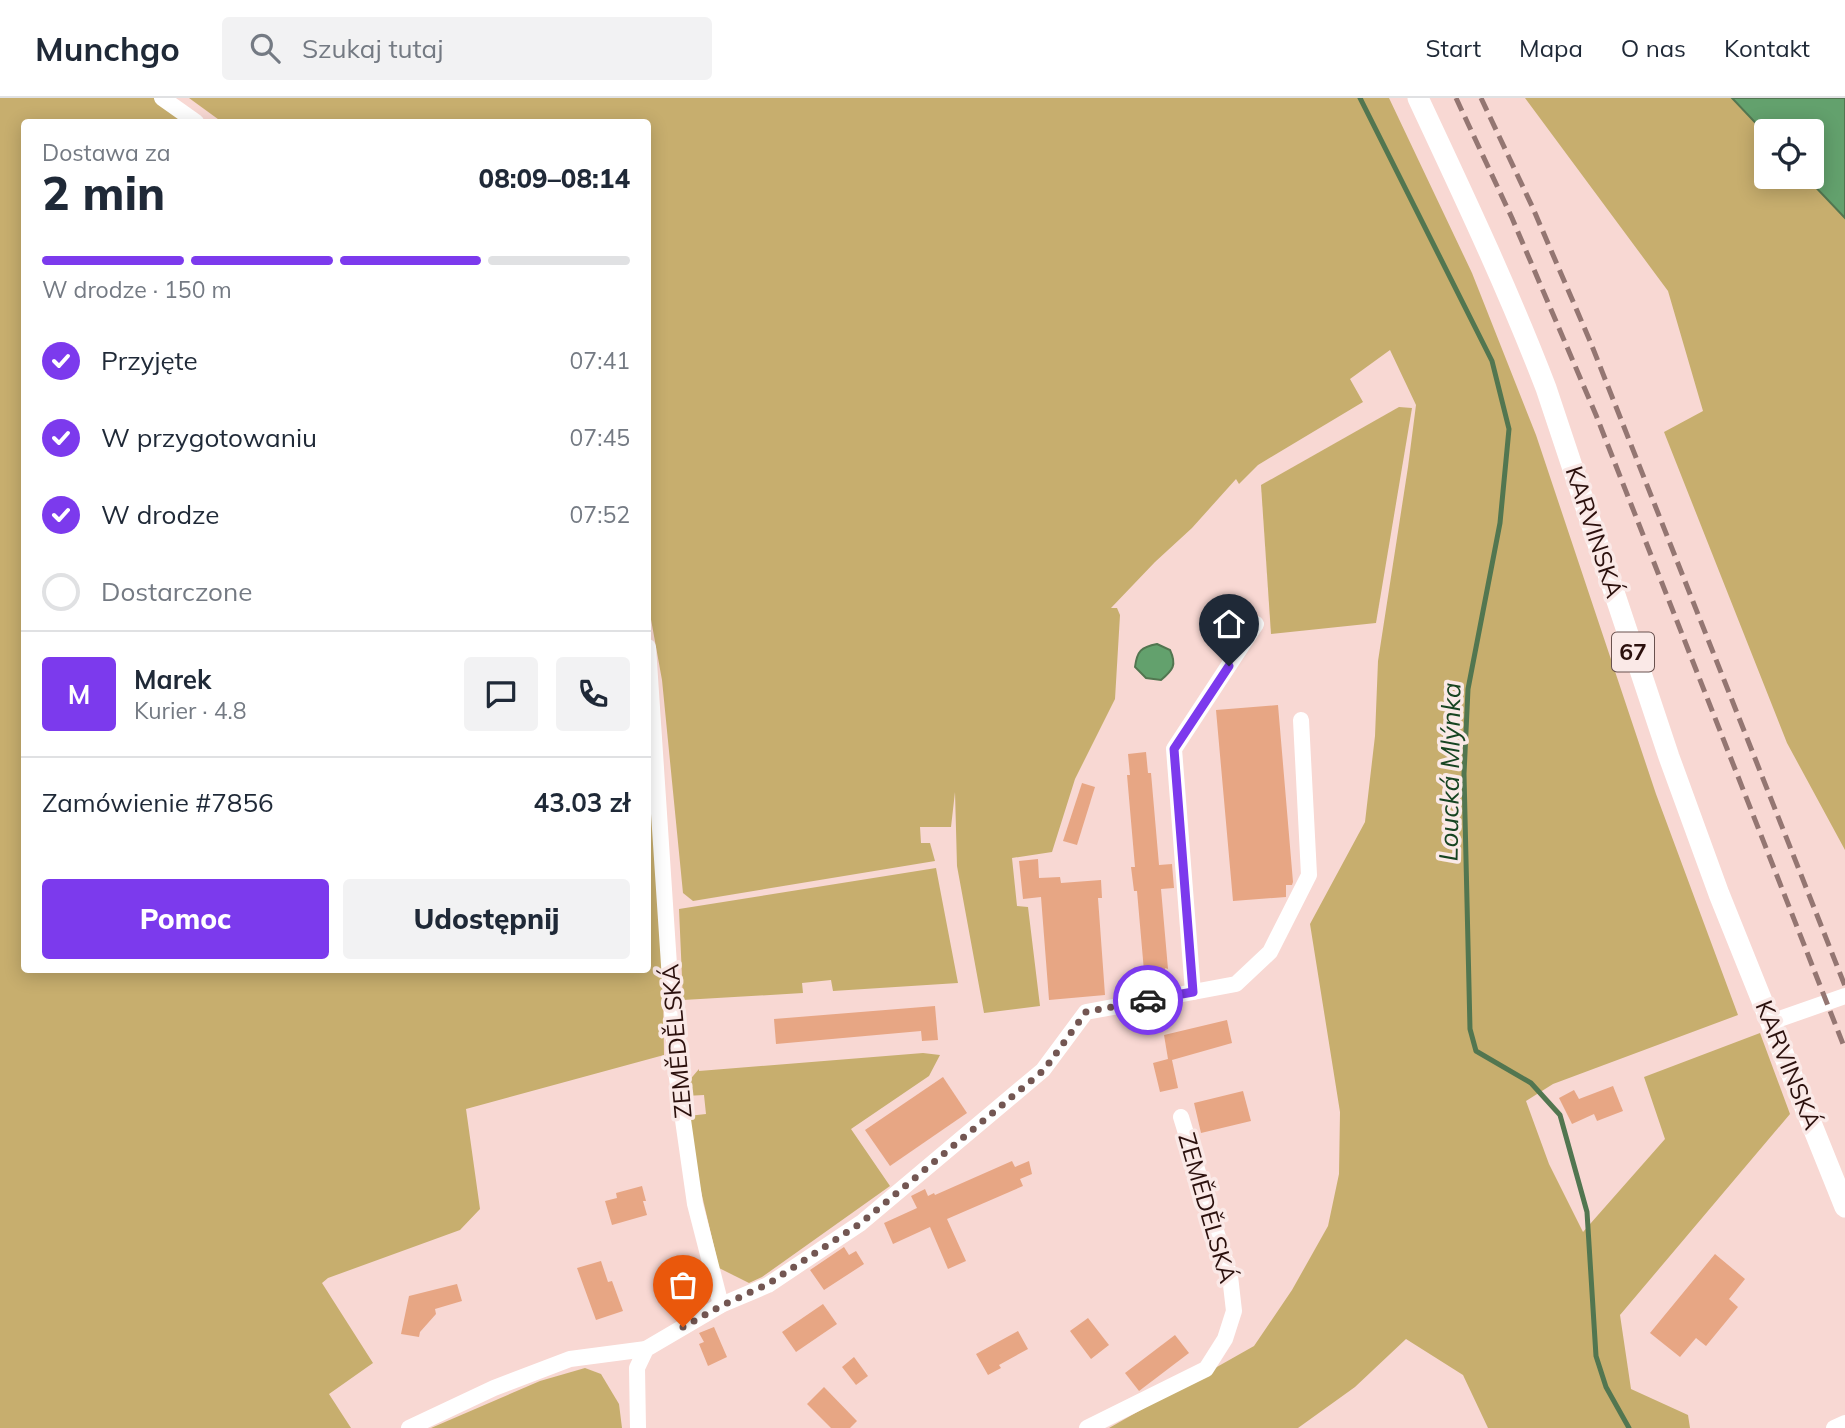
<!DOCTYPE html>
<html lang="pl">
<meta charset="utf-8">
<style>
:root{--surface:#fff;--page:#f2f2f3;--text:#1f2937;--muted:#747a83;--line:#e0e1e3;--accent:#7c3aed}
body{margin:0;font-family:Mulish,sans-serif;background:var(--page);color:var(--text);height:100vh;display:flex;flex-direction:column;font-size:26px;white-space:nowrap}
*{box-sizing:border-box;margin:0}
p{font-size:23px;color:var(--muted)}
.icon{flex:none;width:38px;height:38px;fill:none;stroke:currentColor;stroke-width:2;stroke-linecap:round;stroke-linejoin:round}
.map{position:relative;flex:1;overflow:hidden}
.panel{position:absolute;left:21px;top:21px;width:630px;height:854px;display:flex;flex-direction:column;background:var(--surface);border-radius:7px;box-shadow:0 4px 18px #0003}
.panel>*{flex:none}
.fabs{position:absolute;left:1754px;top:21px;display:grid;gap:14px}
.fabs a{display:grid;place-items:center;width:70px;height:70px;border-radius:7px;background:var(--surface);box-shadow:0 4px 18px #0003;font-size:35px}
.pin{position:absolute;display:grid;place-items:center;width:60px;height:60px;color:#fff;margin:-72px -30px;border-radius:50% 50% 50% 0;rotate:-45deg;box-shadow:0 0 7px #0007}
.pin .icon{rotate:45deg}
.courier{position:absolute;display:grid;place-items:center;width:70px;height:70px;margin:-35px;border:5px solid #7c3aed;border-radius:50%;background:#fff;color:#222;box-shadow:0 2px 9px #0007}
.headline em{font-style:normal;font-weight:800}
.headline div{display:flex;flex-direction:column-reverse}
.headline{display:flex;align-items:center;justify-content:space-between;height:119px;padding:0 21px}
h1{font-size:46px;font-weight:800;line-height:52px}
.bar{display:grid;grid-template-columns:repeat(4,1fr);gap:10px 7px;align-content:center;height:84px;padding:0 21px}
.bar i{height:9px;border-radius:5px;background:var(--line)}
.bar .on{background:var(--accent)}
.bar p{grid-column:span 4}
.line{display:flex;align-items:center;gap:18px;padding:0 21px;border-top:2px solid var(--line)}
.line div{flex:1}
.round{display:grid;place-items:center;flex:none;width:74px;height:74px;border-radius:7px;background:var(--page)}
ol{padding:0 21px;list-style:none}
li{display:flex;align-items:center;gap:21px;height:77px}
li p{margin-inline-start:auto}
li .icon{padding:7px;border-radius:50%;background:var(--accent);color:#fff;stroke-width:4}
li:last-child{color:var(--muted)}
li i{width:38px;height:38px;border:4px solid var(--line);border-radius:50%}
.cta{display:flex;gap:14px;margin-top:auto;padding:14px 21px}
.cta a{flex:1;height:80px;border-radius:7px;background:var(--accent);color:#fff;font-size:28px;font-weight:800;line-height:80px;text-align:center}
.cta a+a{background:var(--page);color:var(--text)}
header{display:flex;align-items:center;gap:42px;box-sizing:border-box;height:98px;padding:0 35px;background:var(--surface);border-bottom:2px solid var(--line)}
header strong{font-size:33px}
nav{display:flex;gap:38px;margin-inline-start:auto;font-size:24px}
.search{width:490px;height:63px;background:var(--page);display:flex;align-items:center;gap:18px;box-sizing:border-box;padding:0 24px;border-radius:7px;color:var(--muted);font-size:26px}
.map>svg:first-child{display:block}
.green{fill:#c7ae6e}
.water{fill:#63a16d;stroke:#527650;stroke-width:2}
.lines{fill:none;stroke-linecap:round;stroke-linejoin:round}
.stream{stroke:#527650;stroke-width:5}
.building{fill:#e7a684}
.minor{stroke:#fff;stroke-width:16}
.major{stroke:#fff;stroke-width:21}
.rail{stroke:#947672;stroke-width:5;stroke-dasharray:14 7;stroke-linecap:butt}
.done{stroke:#735652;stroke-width:7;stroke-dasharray:0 12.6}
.route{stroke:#7c3aed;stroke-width:9}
.labels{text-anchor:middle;stroke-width:7;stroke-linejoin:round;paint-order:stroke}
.shield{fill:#fae9e7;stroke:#69514e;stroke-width:2}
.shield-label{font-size:23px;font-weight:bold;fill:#2b100d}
.street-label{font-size:24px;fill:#2b100d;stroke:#fae9e7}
.water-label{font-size:26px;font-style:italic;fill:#164421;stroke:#fae9e7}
</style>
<header>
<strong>Munchgo</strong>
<div class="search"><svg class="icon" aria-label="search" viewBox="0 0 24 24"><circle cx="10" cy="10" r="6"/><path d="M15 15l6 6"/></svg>Szukaj tutaj</div>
<nav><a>Start</a><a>Mapa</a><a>O nas</a><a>Kontakt</a></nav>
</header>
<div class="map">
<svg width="1845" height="1330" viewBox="0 0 1845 1330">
<rect width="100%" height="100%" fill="#f8d8d3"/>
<g class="green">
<path d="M0 0H162L197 24H24V872H648V587L661 754 664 957 466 1011 480 1111 460 1132 328 1180 322 1185 373 1265 329 1296 351 1330H0Z"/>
<path d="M189 0H1389L1472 175 1536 337 1656 696 1738 917 1553 986 1526 1003 1549 1066 1583 1134 1665 1041 1644 979 1760 935 1790 1016 1620 1217 1631 1291 1688 1317 1690 1330H1488L1463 1277 1406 1241 1355 1289 1298 1330H1109L1254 1248 1292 1192 1328 1128 1339 1076 1340 1014 1310 826 1365 724 1375 638 1378 563 1408 369 1416 307 1390 252 1350 281 1363 304 1258 367 1239 386 1236 381 1192 430 1155 464 1111 510H1117L1120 517 1115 601 1075 681 1052 754 1012 760 1017 808 1028 809 1040 908 984 915 957 768 955 694 951 729H920L921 745H930L935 763 693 803 683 795 662 582 648 505V24H222Z"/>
<path d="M1525 0H1732L1766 36V79H1806L1845 120V752L1787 645 1664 334 1703 313 1668 193Z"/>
<path d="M1399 309 1412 310 1376 525 1271 536 1261 387Z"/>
<path d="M936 770 958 885 833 893 831 882 802 885 803 895 683 902 679 811Z"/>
<path d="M923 955 940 957 929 978 851 1031 890 1088 762 1179 749 1185 719 1170 693 1059 688 1018 706 1016 704 997 685 998 687 985 699 971V973Z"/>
<path d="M585 1270 601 1276 619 1306 622 1330H431L540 1283Z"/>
</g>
<g class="water">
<path d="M1732 0H1845V120L1806 79H1811V33H1766V36Z"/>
<path d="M1157 546 1170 552C1177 567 1173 572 1161 582L1146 580 1135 569C1137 553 1141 549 1157 546Z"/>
</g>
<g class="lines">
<path class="stream" d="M1360 0 1492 263 1509 331 1500 425 1468 591 1464 676 1470 931 1476 953 1531 985 1560 1017 1587 1114 1596 1258 1606 1289 1629 1330"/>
</g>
<g class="building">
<path d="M1278 607 1293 784 1292 787H1286V799L1233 803 1216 612Z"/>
<path d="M1146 654 1148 675H1151L1159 767 1172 766 1174 790 1161 791 1168 871 1165 870 1166 876 1147 878V872L1144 873 1137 793H1134L1131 769H1135L1127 677H1130L1128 656Z"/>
<path d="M1082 685 1095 689 1077 747 1063 743Z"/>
<path d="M1038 761 1039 780 1060 779 1061 785 1101 782 1102 800H1098L1105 897 1049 902 1041 799 1023 801 1019 763Z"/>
<path d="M935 908 938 942 922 943 921 933 776 946 774 921Z"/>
<path d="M1227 922 1232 945 1172 962 1178 990 1160 994 1153 965 1168 961 1164 937Z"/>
<path d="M943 979 967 1015 890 1068 865 1032Z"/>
<path d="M1613 988 1623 1013 1597 1023 1594 1016 1572 1026 1559 1000 1574 992 1579 1001Z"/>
<path d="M1243 993 1251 1023 1201 1035 1194 1005Z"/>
<path d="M1012 1063 1015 1069 1029 1063 1032 1076 1020 1081 1023 1088 947 1121 966 1163 948 1171 930 1129 893 1146 884 1125 917 1110 911 1098 925 1091 928 1098 934 1095 935 1097Z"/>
<path d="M642 1088 646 1103H643L647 1117 612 1127 605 1103 617 1100 616 1095Z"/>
<path d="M844 1149 849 1157 856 1153 864 1166 824 1192 810 1172Z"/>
<path d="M1715 1156 1745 1181 1729 1201 1738 1209 1706 1248 1696 1240 1680 1259 1650 1235Z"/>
<path d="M601 1163 608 1184 612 1183 623 1213 596 1222 577 1170Z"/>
<path d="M457 1186 462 1203 435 1211 436 1216 420 1234 419 1239 401 1236 409 1198Z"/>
<path d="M823 1206 837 1226 796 1254 782 1234Z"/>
<path d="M1088 1220 1109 1247 1091 1261 1070 1233Z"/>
<path d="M714 1229 727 1259 708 1268 699 1246 704 1244 699 1235Z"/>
<path d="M1018 1233 1028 1251 999 1267 1001 1270 988 1277 976 1256Z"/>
<path d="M1175 1237 1189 1255 1139 1293 1125 1275Z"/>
<path d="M854 1259 868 1278 856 1287 842 1269Z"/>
<path d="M824 1289 857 1323 850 1330H831L807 1306Z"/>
</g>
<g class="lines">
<g class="minor">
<path d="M162 0 196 24"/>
<path d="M648 549 676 973 695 1106 721 1207"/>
<path d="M1193 894 1174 651 1256 526"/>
<path d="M1771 924 1845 898"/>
<path d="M409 1330 494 1290 570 1261 646 1251"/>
<path d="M638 1330 637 1270 646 1251 721 1207 768 1187 861 1125 1043 972 1086 914 1236 886 1270 854 1309 777 1301 622"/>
<path d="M1087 1330 1206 1271 1225 1241 1234 1213 1230 1178 1181 1019"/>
<path d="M1834 1330 1845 1325"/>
</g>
<path class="major" d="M1418 0C1463 96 1508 191 1546 290L1669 659 1719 796 1845 1109"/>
<g class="rail">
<path d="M1456 0 1512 120 1596 317 1845 951"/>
<path d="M1481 0 1532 108 1590 243 1845 888"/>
</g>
</g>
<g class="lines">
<path class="done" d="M683 1229 721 1208 768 1186 861 1125 1044 972 1086 914 1148 902"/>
<path class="route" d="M1148 902 1193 894 1174 651 1229 568"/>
</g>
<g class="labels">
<rect class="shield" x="1612" y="534.5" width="42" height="39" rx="5"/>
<g class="shield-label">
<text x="1633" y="562">67</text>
</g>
<g class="street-label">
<text transform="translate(1594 434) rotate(72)" y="8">KARVINSKÁ</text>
<text transform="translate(677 943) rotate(-95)" y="8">ZEMĚDĚLSKÁ</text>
<text transform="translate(1788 967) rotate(68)" y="8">KARVINSKÁ</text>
<text transform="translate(1207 1110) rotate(74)" y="8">ZEMĚDĚLSKÁ</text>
</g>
<g class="water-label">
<text transform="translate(1450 674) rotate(-89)" y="9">Loucká Mlýnka</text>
</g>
</g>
</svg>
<div class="fabs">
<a><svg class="icon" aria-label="locate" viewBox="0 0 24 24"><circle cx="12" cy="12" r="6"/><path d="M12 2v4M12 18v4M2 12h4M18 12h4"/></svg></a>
</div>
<div class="pin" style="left:683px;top:1229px;background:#ea580c"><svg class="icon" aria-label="bag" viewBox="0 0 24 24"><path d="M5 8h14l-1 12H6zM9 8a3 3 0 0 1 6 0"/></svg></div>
<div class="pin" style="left:1229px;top:568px;background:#1f2937"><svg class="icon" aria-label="home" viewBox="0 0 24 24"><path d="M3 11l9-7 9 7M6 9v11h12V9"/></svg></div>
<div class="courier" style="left:1148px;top:902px"><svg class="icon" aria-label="car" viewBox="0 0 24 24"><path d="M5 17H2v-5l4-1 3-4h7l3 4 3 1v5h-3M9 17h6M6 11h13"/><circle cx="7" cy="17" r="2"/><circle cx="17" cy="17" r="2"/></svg></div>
<section class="panel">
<div class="headline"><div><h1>2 min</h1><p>Dostawa za</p></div><em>08:09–08:14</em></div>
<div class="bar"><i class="on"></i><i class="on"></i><i class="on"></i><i></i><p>W drodze · 150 m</p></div>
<ol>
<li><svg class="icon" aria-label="check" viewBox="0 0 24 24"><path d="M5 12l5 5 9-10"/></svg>Przyjęte<p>07:41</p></li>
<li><svg class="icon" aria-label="check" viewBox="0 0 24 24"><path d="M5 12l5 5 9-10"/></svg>W przygotowaniu<p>07:45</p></li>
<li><svg class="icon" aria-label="check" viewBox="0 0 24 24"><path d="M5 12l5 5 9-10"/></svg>W drodze<p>07:52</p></li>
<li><i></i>Dostarczone</li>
</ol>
<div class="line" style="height:126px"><b class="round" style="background:var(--accent);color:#fff">M</b><div><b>Marek</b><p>Kurier · 4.8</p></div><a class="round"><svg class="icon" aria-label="chat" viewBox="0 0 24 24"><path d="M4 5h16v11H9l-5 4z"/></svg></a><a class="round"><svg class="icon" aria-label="phone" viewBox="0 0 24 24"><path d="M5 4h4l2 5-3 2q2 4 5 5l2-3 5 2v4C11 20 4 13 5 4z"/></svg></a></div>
<div class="line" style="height:91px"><div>Zamówienie #7856</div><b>43.03 zł</b></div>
<div class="cta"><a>Pomoc</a><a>Udostępnij</a></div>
</section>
</div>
